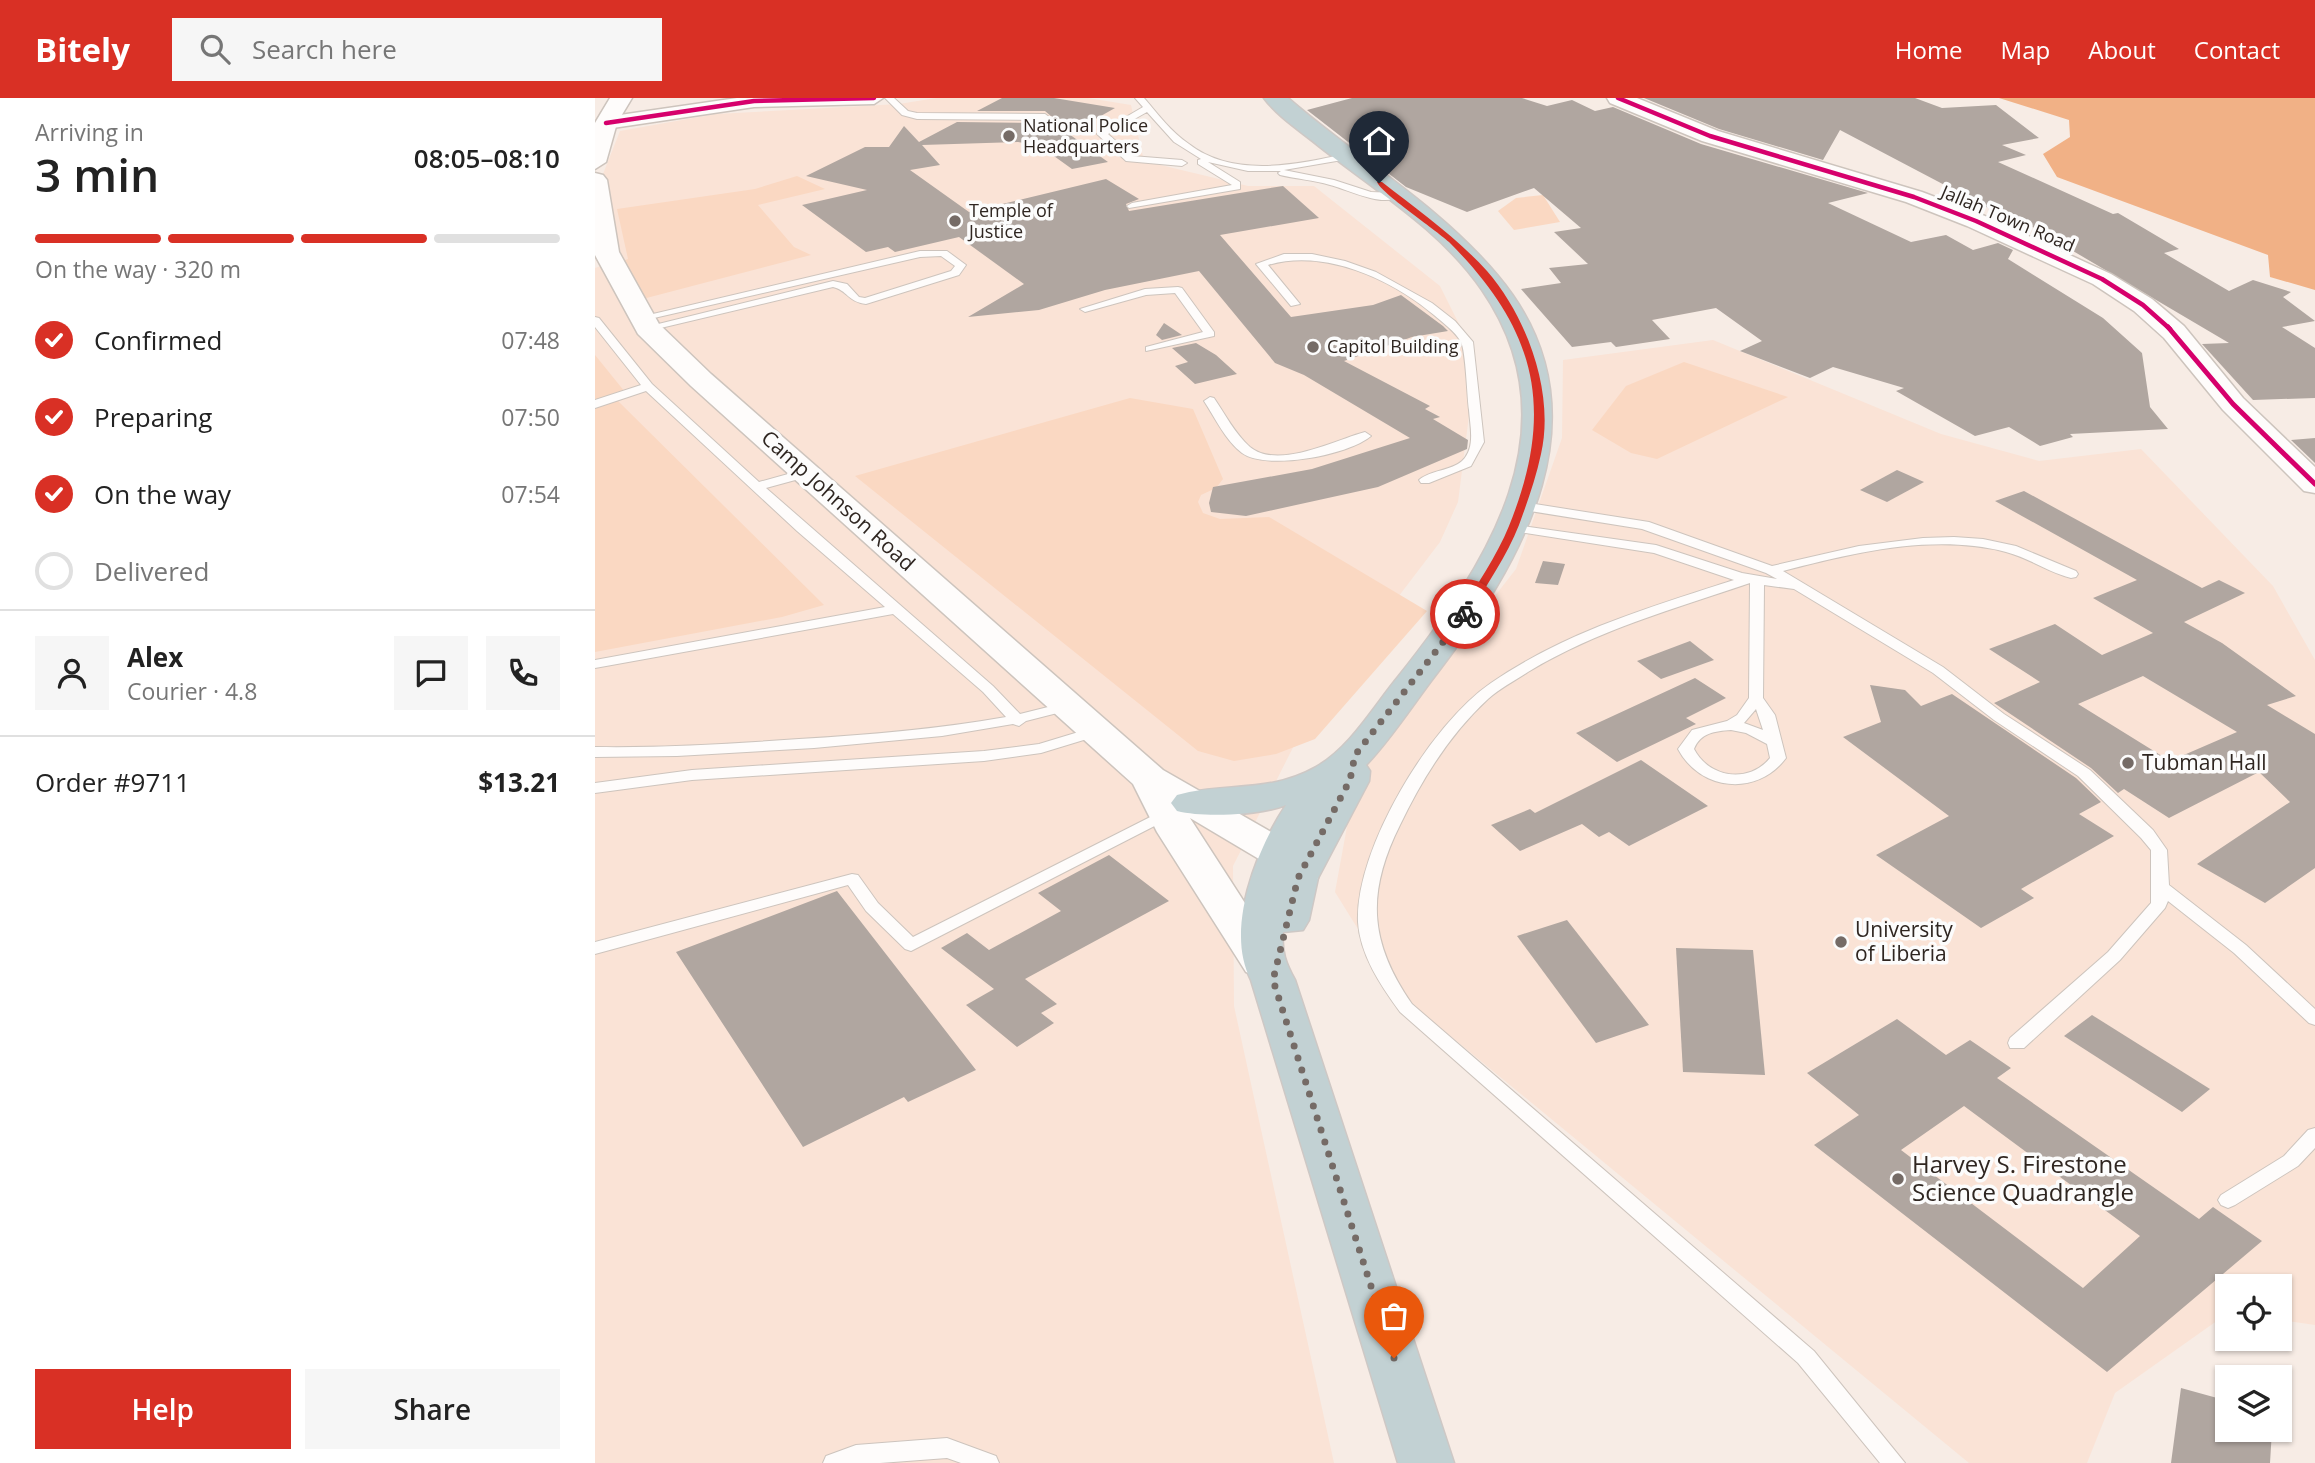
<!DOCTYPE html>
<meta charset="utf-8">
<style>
:root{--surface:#fff;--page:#f6f6f6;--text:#222;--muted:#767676;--line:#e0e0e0;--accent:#d93025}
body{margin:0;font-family:"Open Sans",sans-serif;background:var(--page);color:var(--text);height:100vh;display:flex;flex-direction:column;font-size:26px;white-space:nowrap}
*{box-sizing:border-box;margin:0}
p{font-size:23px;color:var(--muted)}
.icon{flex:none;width:38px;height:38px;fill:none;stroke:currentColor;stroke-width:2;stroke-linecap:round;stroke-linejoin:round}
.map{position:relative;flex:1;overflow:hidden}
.drawer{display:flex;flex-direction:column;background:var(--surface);width:595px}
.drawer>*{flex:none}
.controls{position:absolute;left:1620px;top:1176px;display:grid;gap:14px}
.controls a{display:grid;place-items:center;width:77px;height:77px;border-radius:0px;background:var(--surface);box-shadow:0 2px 5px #0004;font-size:35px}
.pin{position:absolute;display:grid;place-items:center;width:60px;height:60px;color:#fff;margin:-72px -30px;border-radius:50% 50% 50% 0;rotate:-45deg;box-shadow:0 0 7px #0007}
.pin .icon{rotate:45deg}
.courier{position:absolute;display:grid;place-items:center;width:70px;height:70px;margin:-35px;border:5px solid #d93025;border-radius:50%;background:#fff;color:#222;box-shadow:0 2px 9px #0007}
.summary em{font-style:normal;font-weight:600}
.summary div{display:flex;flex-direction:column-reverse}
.summary{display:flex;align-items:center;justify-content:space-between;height:119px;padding:0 35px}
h1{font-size:46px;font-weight:600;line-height:52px}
.bar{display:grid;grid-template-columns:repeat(4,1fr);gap:10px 7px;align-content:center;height:84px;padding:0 35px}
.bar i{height:9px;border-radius:5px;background:var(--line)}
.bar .selected{background:var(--accent)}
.bar p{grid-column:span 4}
.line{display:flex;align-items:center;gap:18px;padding:0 35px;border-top:2px solid var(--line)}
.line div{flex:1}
.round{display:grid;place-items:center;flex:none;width:74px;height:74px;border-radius:0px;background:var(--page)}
ol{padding:0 35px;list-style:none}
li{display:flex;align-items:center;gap:21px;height:77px}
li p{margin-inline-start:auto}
li .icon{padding:7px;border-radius:50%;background:var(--accent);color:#fff;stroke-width:4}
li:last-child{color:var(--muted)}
li i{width:38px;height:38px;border:4px solid var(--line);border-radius:50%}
.cta{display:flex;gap:14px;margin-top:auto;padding:14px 35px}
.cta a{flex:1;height:80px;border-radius:0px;background:var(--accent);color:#fff;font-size:28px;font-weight:600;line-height:80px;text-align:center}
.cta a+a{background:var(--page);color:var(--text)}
header{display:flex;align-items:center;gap:42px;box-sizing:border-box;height:98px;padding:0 35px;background:var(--accent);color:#fff}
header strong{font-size:33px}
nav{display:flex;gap:38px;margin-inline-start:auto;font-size:24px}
.search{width:490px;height:63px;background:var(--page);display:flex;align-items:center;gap:18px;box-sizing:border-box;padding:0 24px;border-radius:0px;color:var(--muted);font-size:26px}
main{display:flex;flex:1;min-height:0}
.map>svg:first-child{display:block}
.built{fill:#fae3d6}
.green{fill:#fad8c2}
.water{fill:#f1b186}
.building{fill:#b0a6a0;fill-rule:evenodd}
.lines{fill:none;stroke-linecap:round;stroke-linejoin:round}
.lane-casing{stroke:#cdc4bd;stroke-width:2}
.street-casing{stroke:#cdc4bd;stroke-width:3}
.secondary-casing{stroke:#cdc4bd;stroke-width:3}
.highway-casing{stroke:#cec8c5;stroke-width:3}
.lane{fill:#fefcfb;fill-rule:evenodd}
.street{fill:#fefcfb;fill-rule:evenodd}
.secondary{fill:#fefcfb;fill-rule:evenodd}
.highway{fill:#c2d1d3;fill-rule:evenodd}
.cycleway-far1-casing{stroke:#fcfcfc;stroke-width:7}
.cycleway-casing{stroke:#fcfcfc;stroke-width:9}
.cycleway-far1{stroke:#d6006c;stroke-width:4.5}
.cycleway{stroke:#d6006c;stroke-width:5}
.route{fill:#d93025}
.done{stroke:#756b66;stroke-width:7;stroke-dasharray:0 12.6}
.poi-dot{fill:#756b66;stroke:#fcfcfc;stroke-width:2.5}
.labels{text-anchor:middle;stroke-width:7;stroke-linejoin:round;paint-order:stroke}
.far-poi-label{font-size:18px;fill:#2f2621;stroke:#fcfcfc;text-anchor:start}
.far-street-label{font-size:18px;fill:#2f2621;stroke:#fcfcfc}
.street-label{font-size:21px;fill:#2f2621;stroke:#fcfcfc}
.poi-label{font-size:21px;fill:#2f2621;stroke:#fcfcfc;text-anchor:start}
.near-poi-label{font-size:24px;fill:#2f2621;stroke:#fcfcfc;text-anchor:start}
</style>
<header>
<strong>Bitely</strong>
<div class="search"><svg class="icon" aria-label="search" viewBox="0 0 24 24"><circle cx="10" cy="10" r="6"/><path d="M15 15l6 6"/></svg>Search here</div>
<nav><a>Home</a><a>Map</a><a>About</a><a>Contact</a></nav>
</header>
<main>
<section class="drawer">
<div class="summary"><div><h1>3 min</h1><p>Arriving in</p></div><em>08:05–08:10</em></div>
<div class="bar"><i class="selected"></i><i class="selected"></i><i class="selected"></i><i></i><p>On the way · 320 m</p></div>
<ol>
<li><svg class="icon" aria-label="check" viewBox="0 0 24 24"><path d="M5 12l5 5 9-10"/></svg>Confirmed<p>07:48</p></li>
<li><svg class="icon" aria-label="check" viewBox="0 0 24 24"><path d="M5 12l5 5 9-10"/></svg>Preparing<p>07:50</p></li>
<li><svg class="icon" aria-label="check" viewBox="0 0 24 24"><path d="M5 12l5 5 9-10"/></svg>On the way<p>07:54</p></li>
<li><i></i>Delivered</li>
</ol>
<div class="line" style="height:126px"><a class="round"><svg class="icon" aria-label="person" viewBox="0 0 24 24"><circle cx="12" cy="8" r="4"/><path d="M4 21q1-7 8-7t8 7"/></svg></a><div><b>Alex</b><p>Courier · 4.8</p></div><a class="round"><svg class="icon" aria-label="chat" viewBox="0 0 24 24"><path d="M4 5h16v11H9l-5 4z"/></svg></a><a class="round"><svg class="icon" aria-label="phone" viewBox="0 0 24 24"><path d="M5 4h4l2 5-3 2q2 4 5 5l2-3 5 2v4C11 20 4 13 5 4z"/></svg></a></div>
<div class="line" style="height:91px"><div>Order #9711</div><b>$13.21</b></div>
<div class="cta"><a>Help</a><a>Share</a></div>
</section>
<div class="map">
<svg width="1720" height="1365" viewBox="0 0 1720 1365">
<rect width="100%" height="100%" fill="#f7ece5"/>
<g class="built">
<path d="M341 0H493L536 7 549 63 653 88H719L845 188 864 226 879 278 863 404 845 444 717 612 638 768 639 908 739 1365H0V170L27 161 8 76 25 33 121 16 304 6Z"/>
<path d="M1118 242 1346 336 1444 363 1546 351 1678 488 1720 562V1227L1685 1222V1188H1633V1215L1520 1295 1492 1365H1374L802 894 740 794 762 674 921 471 967 340 968 262Z"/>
</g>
<g class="green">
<path d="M202 78 230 91 163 107 199 149 216 157 40 203 11 169 33 161 22 111 160 91Z"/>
<path d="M948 97 965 124 919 132 903 113 921 100Z"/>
<path d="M0 257 30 294 0 302Z"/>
<path d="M1089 264 1193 299 1062 361 1036 355 997 332 1031 288Z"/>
<path d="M535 300 598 311 628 381 621 390 606 397 603 404 608 415 625 421 674 419 832 513 720 641 681 656 639 663 603 653 260 378Z"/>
<path d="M22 302 229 507 187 519 0 554V309Z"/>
</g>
<path class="water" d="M1404 0H1720V192L1675 179 1673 157 1462 79 1448 56 1475 39 1474 22Z"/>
<g class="building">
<path d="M407 0H459L520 10 474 36 513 64 477 71 445 48 423 44 327 47 345 67 315 72 374 114 511 81 544 101 531 106 534 113 688 88 724 120 625 137 696 219 778 207 806 197 848 228 853 233 817 239 749 263 835 308 830 311 845 319 838 321 873 342 872 351 783 389 651 418 616 414 614 405 618 389 717 371 815 340 709 277 680 265 604 173 510 192 444 212 373 219 429 186 364 139 300 154 293 149 271 154 207 107 272 92 211 78 270 49H294L309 28 324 44 362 24 450 25 457 19 450 13H382Z"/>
<path d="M757 0H927L952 8 977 2 1000 13 1018 9 1106 46 1273 95 1233 105 1316 144 1351 137 1378 152 1403 145 1418 152 1413 161 1508 220 1547 255 1555 309 1573 331 1475 336 1478 339 1445 348 1414 329 1380 338 1301 293 1309 290 1238 269 1215 280 1145 253 1167 243 1121 210 1057 222 1075 241 1021 249 1016 244 977 249 926 191 966 185 954 170 993 166 959 134 986 130 939 90 872 114 811 89 712 12Z"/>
<path d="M1049 0H1320L1347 10 1401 7 1444 40 1407 47 1431 57 1403 64 1518 116 1523 115 1584 151 1569 155 1634 193 1658 182 1696 194 1688 199 1720 223 1687 229 1720 250V300L1658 302 1607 246 1634 245 1434 127 1418 123 1245 32 1228 62 1124 31Z"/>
<path d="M569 225 587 237 567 242 561 237Z"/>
<path d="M601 245 621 257 642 276 600 286 580 268 593 264 577 250Z"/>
<path d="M1720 340V365L1696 342Z"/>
<path d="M1302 372 1329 384 1292 404 1265 392Z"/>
<path d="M1429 393 1607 490 1624 482 1650 495 1589 524 1627 545 1701 598 1672 607 1720 636V770L1670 805 1602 766 1695 704 1664 674 1574 720 1529 691 1523 695 1496 670 1399 605 1445 584 1394 551 1460 526 1507 557 1558 535 1498 500 1542 482 1400 403ZM1548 578 1642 634 1575 663 1483 606Z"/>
<path d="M948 463 970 466 963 487 940 485Z"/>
<path d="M1095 543 1119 562 1066 581 1042 563Z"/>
<path d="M1100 580 1131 600 1091 620 1101 626 1022 664 981 635Z"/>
<path d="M1275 587 1310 592 1326 608 1357 596 1481 680 1506 704 1484 716 1519 738 1426 791 1439 800 1386 830 1281 757 1354 718 1248 639 1286 624Z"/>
<path d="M1046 662 1113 708 1034 748 1014 734 1004 739 987 726 925 753 896 727 935 711 940 715Z"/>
<path d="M514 757 574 803 430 881 462 906 446 915 459 925 422 949 371 907 399 891 346 850 372 835 394 852 466 813 443 795Z"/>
<path d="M242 793 381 972 313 1004 309 999 208 1049 81 854Z"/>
<path d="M972 822 1054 927 1001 945 922 838Z"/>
<path d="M1081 850 1158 852 1170 977 1088 974Z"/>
<path d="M1497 917 1615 991 1587 1014 1469 938Z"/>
<path d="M1302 921 1351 957 1375 942 1416 970 1402 980 1604 1121 1618 1109 1667 1143 1512 1274 1219 1047 1264 1017 1212 975ZM1369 1008 1545 1138 1488 1190 1306 1052Z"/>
<path d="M1586 1290 1633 1303V1332H1677L1675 1365H1576Z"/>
</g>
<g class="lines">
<g class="lane-casing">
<g id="lane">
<path d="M290 0H299L313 13 322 15 450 16 454 19 450 22 322 21 307 17Z"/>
<path d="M540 0H549C563 16 576 34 594 46 638 80 700 67 750 56L753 57V61L689 72 739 82 776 94 801 95 806 98C787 110 755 92 735 87 719 82 701 81 685 77L683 75 686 73H653L613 64 645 84V91L534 110 532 108 537 105 637 87 603 66V62L606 61 579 44 552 14 513 36 537 58 587 62 592 65 587 68 531 63 502 36 548 9Z"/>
<path d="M325 153H352L371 167 364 177 271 206C253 204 252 192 238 189L53 233 47 230 238 183 252 186 264 199 270 200 356 173 360 168 346 158 325 159 46 223 41 220Z"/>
<path d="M689 156H717L750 163 781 174 837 205 860 223 878 244 889 344 876 368 834 385H826L824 382C835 372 856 373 867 363 881 350 875 328 874 312 872 298 871 254 866 244 860 233 848 225 839 217 796 181 729 150 673 167L705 206 696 208 661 166Z"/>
<path d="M583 189 587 190 619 234V238L551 253V249L608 234 580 195 551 197 490 214 485 211 550 191Z"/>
<path d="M0 219 4 220 57 286 164 384 211 371 215 372V378L171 390 398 588 425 616 473 604 480 608 478 611 431 623 424 628 418 626 347 638 219 650 82 658 0 659V649C68 650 136 646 204 641 273 637 343 631 411 619L388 594 298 516 0 570V562L290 509 202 433 51 293 0 310V302L46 287 0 229Z"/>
<path d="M615 299 619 300C630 316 640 336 655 349 683 372 740 342 770 334L776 338C754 357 672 373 647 355 631 343 620 320 609 303Z"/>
<path d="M927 404 1054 424 1177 468 1264 448 1328 440 1359 439 1388 441 1421 448 1481 473 1483 476 1481 479 1476 480C1453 474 1434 460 1411 454 1338 435 1259 455 1188 473L1348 569 1409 616 1495 672 1558 732 1572 752 1574 787 1651 847 1720 911V927L1714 925 1639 855 1573 803 1570 810 1525 862 1429 950H1415L1413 945 1415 940 1513 854 1556 805V752L1546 740 1483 678 1399 622 1338 575 1199 491 1169 487 1168 600 1180 617 1191 660C1162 699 1105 693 1083 651L1097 632 1132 623 1142 617 1154 600 1155 485C1079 511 1002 532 933 574 920 583 905 590 893 601 855 636 827 681 805 727 771 795 774 844 817 906L1219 1253 1310 1365H1285L1203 1265 805 914C786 888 765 857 763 824 760 750 836 626 896 585 970 534 1055 509 1139 482L1059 455 918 433 911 429 913 426 1061 447 1147 475 1182 481 1171 475 1047 431 922 411V405ZM1161 611 1168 632 1149 625ZM1136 632 1151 635 1172 646 1175 660C1154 686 1114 680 1099 651 1105 635 1120 633 1136 632Z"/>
<path d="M500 629 505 631 508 634 505 637 446 655 389 663 97 682 0 695V685L97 672 389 653 444 646Z"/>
<path d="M573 710 581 715 579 718 316 853 310 851 271 813 253 787 0 856V844L257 776 263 777 283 805 318 839Z"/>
<path d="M1720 1030V1050L1703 1068 1640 1107 1633 1110 1626 1107 1623 1102 1626 1097 1689 1058 1713 1032Z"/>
<path d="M352 1340 401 1358 404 1365H366L352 1360 285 1365H228L231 1358 261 1347Z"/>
</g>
</g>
<g class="street-casing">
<path id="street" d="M142 0H288L279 6 159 9 11 31 2 25 11 19Z"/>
</g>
<g class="secondary-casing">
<g id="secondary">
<path d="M15 0H37L22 25 11 64 0 71V25Z"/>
<path d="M1012 0H1042L1123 33 1327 94 1390 118 1516 176 1557 201 1589 228 1648 300 1720 369V395L1709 393 1628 312 1569 240 1539 213 1498 186 1372 128 1311 104 1107 43 1015 5Z"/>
<path d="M0 75 8 77 12 82 24 154 64 226 116 276 568 672 697 746 723 780 717 789 703 793 689 789 669 764 595 720 688 864 681 874 666 878 651 874 562 734 538 686 96 288 43 236 0 157Z"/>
</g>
</g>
<g class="highway-casing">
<path id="highway" d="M669 0H693C762 60 844 107 903 178 1017 314 928 465 836 583 815 611 795 642 771 667L775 673 774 683 723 780 714 822 708 832 688 834C686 853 691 866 700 882L859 1365H803L656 882C629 832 662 751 691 707 664 717 610 720 582 713L576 705 582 697C630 684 673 696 721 669 755 650 779 608 803 579 892 467 982 330 887 192 847 133 781 93 725 49 707 34 683 19 669 0Z"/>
</g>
<use href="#lane" class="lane"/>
<use href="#street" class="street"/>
<use href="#secondary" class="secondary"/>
<use href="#highway" class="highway"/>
<g class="cycleway-far1-casing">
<g id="cycleway-far1">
<path d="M1023 0 1115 38 1319 99 1381 123 1507 181 1548 207 1575 231"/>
<path d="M11 25 159 3 279 0"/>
</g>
</g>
<g class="cycleway-casing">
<path id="cycleway" d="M1573 229 1638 306 1720 386"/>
</g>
<use href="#cycleway-far1" class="cycleway-far1"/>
<use href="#cycleway" class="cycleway"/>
</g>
<path class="route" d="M782 84H787C823 112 861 139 892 173 932 219 960 295 946 356 941 380 932 405 924 427 912 458 891 487 875 516L870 519 865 516C881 487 902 458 914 428 961 311 942 232 854 144 840 131 786 95 782 84Z"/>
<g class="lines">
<path class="done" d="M799 1260 678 882 703 780 755 682 760 657 870 516"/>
</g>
<g class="poi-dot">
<circle cx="414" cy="38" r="7"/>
<circle cx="360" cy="123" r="7"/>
<circle cx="718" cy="249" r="7"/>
<circle cx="1533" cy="665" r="7"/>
<circle cx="1246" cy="844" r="7"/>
<circle cx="1303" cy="1081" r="7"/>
</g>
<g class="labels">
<g class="far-poi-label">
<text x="428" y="34">National Police<tspan x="428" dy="21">Headquarters</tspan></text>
<text x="374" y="119">Temple of<tspan x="374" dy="21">Justice</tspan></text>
<text x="732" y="255">Capitol Building</text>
</g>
<g class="far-street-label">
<text transform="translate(1413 121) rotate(23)" y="6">Jallah Town Road</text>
</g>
<g class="street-label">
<text transform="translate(243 403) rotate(42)" y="7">Camp Johnson Road</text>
</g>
<g class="poi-label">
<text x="1547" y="672">Tubman Hall</text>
<text x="1260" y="839">University<tspan x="1260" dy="24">of Liberia</tspan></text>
</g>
<g class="near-poi-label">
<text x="1317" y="1075">Harvey S. Firestone<tspan x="1317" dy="28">Science Quadrangle</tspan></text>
</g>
</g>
</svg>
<div class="controls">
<a><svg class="icon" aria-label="locate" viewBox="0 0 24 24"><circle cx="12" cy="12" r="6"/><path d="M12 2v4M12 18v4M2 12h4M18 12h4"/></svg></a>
<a><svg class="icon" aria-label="layers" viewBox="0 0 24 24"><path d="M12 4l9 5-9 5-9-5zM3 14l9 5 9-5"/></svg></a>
</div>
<div class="pin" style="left:799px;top:1260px;background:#ea580c"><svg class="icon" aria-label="bag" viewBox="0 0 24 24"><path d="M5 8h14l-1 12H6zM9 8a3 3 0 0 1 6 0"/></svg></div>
<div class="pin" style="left:784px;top:85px;background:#1f2937"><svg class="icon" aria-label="home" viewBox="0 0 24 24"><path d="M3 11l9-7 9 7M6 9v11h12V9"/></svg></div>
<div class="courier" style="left:870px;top:516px"><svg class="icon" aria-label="bike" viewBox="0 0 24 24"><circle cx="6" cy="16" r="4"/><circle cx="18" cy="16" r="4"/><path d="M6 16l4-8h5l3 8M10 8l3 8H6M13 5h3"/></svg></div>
</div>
</main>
